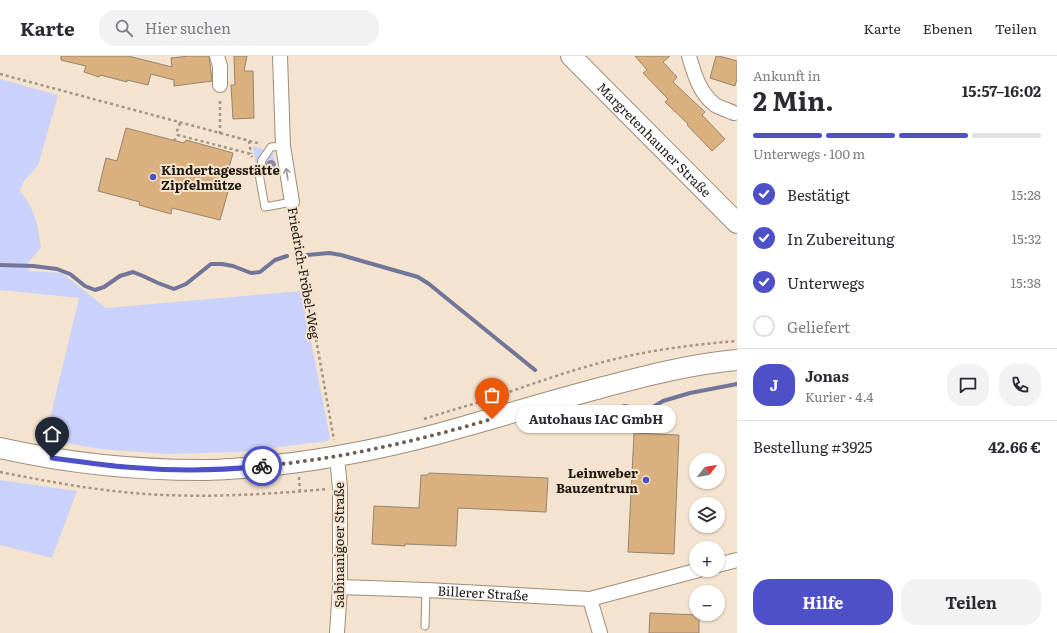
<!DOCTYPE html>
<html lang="de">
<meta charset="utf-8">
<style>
:root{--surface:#fff;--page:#f2f2f3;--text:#2b2b33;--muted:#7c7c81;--line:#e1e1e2;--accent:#4d50c6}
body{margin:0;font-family:Literata,serif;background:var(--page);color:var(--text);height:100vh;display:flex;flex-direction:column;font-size:15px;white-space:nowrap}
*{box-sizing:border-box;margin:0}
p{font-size:13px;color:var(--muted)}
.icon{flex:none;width:22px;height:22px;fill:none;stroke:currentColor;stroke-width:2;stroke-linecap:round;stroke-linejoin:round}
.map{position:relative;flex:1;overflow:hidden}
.side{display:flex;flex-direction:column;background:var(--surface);width:320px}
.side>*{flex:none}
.needle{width:26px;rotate:59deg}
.fabs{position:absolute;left:689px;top:397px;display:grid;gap:8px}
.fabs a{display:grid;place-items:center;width:36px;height:36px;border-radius:50%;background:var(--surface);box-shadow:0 1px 3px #0004;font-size:20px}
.pin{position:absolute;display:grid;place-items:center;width:34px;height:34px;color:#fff;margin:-41px -17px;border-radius:50% 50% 50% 0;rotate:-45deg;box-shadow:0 0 4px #0007}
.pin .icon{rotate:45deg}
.courier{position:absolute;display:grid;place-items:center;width:40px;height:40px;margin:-20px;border:3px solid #4d50c6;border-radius:50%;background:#fff;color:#222;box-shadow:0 1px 5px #0007}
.bubble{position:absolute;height:28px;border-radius:14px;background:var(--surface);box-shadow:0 1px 3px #0004;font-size:13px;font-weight:700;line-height:28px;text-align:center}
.summary em{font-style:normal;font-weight:700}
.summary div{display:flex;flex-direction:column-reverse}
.summary{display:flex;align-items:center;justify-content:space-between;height:68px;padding:0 16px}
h1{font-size:26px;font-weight:700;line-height:30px}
.bar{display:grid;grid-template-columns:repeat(4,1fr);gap:6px 4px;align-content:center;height:48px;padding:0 16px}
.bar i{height:5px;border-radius:3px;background:var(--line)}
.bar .current{background:var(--accent)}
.bar p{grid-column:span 4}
.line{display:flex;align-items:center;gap:10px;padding:0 16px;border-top:1px solid var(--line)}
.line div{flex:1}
.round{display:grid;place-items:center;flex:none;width:42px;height:42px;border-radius:16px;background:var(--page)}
ol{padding:0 16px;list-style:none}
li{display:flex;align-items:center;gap:12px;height:44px}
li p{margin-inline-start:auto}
li .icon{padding:4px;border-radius:50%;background:var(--accent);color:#fff;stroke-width:4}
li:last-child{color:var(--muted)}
li i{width:22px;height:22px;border:2px solid var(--line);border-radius:50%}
.button{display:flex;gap:8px;margin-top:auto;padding:8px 16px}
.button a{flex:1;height:46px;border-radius:16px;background:var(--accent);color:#fff;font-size:16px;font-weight:700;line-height:46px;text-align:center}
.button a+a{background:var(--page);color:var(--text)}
header{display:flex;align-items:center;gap:24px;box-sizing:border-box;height:56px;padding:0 20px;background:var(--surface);border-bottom:1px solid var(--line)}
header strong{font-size:19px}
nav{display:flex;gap:22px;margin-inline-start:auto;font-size:14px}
.search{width:280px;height:36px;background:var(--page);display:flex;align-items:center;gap:10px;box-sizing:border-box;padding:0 14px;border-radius:16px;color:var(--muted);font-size:15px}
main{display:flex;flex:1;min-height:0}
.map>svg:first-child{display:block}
.green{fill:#cad2fc}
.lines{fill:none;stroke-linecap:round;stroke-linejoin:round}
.stream{stroke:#707599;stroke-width:4}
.building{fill:#dab07e;stroke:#948472}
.lane-casing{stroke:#9e8d7b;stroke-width:9}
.street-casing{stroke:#9e8d7b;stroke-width:16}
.secondary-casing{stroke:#9e8d7b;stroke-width:22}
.path{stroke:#a29686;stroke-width:2.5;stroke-dasharray:3 3;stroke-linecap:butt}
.lane{stroke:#fff;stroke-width:7}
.street{stroke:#fff;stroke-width:14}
.secondary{stroke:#fff;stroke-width:20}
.tree{fill:#8c87a2}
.oneway{stroke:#9a9894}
.done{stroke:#6a6054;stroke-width:4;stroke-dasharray:0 7.2}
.route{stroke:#4d50c6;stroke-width:5}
.poi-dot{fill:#4d50c6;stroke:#f4e3ce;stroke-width:1.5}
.labels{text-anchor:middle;stroke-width:4;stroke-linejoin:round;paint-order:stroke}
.street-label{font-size:13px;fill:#1f1912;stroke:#f4e3ce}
.poi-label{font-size:13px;font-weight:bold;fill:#1f1912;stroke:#f4e3ce;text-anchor:start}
</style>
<header>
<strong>Karte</strong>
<div class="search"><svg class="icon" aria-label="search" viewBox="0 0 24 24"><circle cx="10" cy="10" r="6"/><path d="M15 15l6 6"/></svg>Hier suchen</div>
<nav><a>Karte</a><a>Ebenen</a><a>Teilen</a></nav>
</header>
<main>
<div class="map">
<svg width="737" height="577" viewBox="0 0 737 577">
<rect width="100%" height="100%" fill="#f4e3ce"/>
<g class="green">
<path d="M0 23 58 39 39 107C34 116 21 125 20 135 35 153 38 169 41 192L28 207 29 215 62 217 106 252 301 235 330 382 328 385 238 396 168 398 100 393 45 383 79 242 0 234Z"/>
<path d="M253 90 263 93V95L259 102 256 114Z"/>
<path d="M273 97 276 112 265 114C265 107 268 101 273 97Z"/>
<path d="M0 424 77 435 52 502 0 489Z"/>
</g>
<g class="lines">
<g class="stream">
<path d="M307 199 329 197 341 199 418 221 429 228 535 314"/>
<path d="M0 209 33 210 57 213 70 218 85 230 95 234 104 231 120 220 133 216 143 220 158 227 174 233 186 228 211 208H222L233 210 251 217 260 216 275 204 287 200"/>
<path d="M597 360 609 359 624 350 648 354 663 345 690 337 737 328"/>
</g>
</g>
<g class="building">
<path d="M61 0H128L172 11 171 2 189 0H209L212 25 174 30V24L151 18 148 29 127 24V26L100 19 99 21 84 16 86 10 61 4Z"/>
<path d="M234 0H247L244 15H253L254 62 233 63 231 29H235Z"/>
<path d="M635 0H670L663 6 677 21 673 26 705 56 702 59 725 83 712 95 687 69 688 68 665 46 668 43 643 17 647 14Z"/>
<path d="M716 0H719L737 5V23L735 30 710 22Z"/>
<path d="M126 72 184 87 186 84 233 97 224 130 229 132 220 164 172 152 171 158 139 149 140 146 98 135 106 102 117 105Z"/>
<path d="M634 377 679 379 674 498 628 496Z"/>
<path d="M429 417 548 422 546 456 458 452 456 490 405 488V490L372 488 374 450 419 452 421 419H428Z"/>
<path d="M650 557 699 559V577H649Z"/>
</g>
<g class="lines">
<g class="lane-casing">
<g id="lane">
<path d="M283 90 271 91 262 104 259 118 265 151 292 146"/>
<path d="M425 570 426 534"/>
</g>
</g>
<g class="street-casing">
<g id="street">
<path d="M217 0 220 10V29"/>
<path d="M280 0 283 90 292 146"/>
<path d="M689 0C694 17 699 36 714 48 719 52 728 54 734 57"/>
<path d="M337 401 340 432V531L337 577"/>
<path d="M718 509 737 504"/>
<path id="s1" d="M340 531 426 534 590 543 600 577"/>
<path d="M590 543 699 514"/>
</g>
</g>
<g class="secondary-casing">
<g id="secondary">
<path id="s2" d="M571 0 737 167"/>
<path d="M0 392C66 407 134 414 202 414 223 414 245 412 266 410 334 403 401 389 466 370 511 357 555 344 600 332 645 320 691 308 737 304"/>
</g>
</g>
<g class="path">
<path d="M0 18 261 88"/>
<path d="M180 67 177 75 178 79 251 98 252 101"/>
<path d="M220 78V42"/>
<path d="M174 85 178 79"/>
<path d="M249 85 251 98"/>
<path d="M294 159 334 384"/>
<path d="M424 363C442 357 459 352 477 347 516 334 555 319 596 308 642 295 689 289 737 285"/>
<path d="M0 416C41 424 82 432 123 436 191 443 260 439 328 433"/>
<path d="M299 421 300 436"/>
</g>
<use href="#lane" class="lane"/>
<use href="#street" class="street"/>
<use href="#secondary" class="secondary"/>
</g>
<circle class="tree" cx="271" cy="109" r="5"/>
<defs><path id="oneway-shaft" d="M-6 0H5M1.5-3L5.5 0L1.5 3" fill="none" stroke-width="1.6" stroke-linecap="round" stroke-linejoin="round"/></defs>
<use class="oneway" href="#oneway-shaft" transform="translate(287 118) rotate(-99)"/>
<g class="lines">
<path class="done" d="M262 410C340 403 417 385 492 363"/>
<path class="route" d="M52 402C77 405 101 409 125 411 171 415 217 415 262 410"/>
</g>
<g class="poi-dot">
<circle cx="153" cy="121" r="4"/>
<circle cx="646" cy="424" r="4"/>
</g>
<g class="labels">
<g class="street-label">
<text dy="5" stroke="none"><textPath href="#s2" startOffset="118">Margretenhauner Straße</textPath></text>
<text transform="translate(304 217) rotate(80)" y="5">Friedrich-Fröbel-Weg</text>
<text transform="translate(339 489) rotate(-90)" y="5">Sabinanigoer Straße</text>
<text dy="5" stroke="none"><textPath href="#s1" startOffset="143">Billerer Straße</textPath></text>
</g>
<g class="poi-label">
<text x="161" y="119">Kindertagesstätte<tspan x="161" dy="15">Zipfelmütze</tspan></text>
<text x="638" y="422" text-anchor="end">Leinweber<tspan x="638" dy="15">Bauzentrum</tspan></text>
</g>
</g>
</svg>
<div class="fabs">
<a><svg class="needle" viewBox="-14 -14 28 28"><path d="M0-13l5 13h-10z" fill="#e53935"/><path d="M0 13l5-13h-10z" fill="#7c7c81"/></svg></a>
<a><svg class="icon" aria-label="layers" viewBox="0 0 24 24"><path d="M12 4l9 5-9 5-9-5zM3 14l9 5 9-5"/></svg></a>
<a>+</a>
<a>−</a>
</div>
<div class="pin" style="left:492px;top:363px;background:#ea580c"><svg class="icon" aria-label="bag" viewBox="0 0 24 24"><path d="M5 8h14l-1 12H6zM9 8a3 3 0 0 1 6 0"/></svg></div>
<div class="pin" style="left:52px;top:402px;background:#1f2937"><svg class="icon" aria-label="home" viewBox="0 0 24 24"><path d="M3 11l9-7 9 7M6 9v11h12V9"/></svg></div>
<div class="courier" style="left:262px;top:410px"><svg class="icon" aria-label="bike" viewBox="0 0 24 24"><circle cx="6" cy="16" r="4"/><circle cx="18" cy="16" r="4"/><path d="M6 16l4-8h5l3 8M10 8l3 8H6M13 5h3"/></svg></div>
<div class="bubble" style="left:516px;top:349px;width:160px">Autohaus IAC GmbH</div>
</div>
<section class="side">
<div class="summary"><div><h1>2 Min.</h1><p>Ankunft in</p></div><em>15:57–16:02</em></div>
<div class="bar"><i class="current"></i><i class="current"></i><i class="current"></i><i></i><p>Unterwegs · 100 m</p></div>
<ol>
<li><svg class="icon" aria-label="check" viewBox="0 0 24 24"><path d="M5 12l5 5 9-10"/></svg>Bestätigt<p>15:28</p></li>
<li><svg class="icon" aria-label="check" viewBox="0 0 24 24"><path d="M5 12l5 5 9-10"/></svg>In Zubereitung<p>15:32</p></li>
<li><svg class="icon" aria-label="check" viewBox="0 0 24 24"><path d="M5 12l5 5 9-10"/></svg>Unterwegs<p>15:38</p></li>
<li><i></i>Geliefert</li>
</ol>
<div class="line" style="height:72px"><b class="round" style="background:var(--accent);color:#fff">J</b><div><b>Jonas</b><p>Kurier · 4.4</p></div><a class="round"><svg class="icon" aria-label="chat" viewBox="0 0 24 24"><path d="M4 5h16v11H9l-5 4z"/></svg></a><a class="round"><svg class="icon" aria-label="phone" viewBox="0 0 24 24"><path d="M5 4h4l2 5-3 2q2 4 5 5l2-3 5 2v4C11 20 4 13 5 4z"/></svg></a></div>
<div class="line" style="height:52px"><div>Bestellung #3925</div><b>42.66 €</b></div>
<div class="button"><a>Hilfe</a><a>Teilen</a></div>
</section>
</main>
